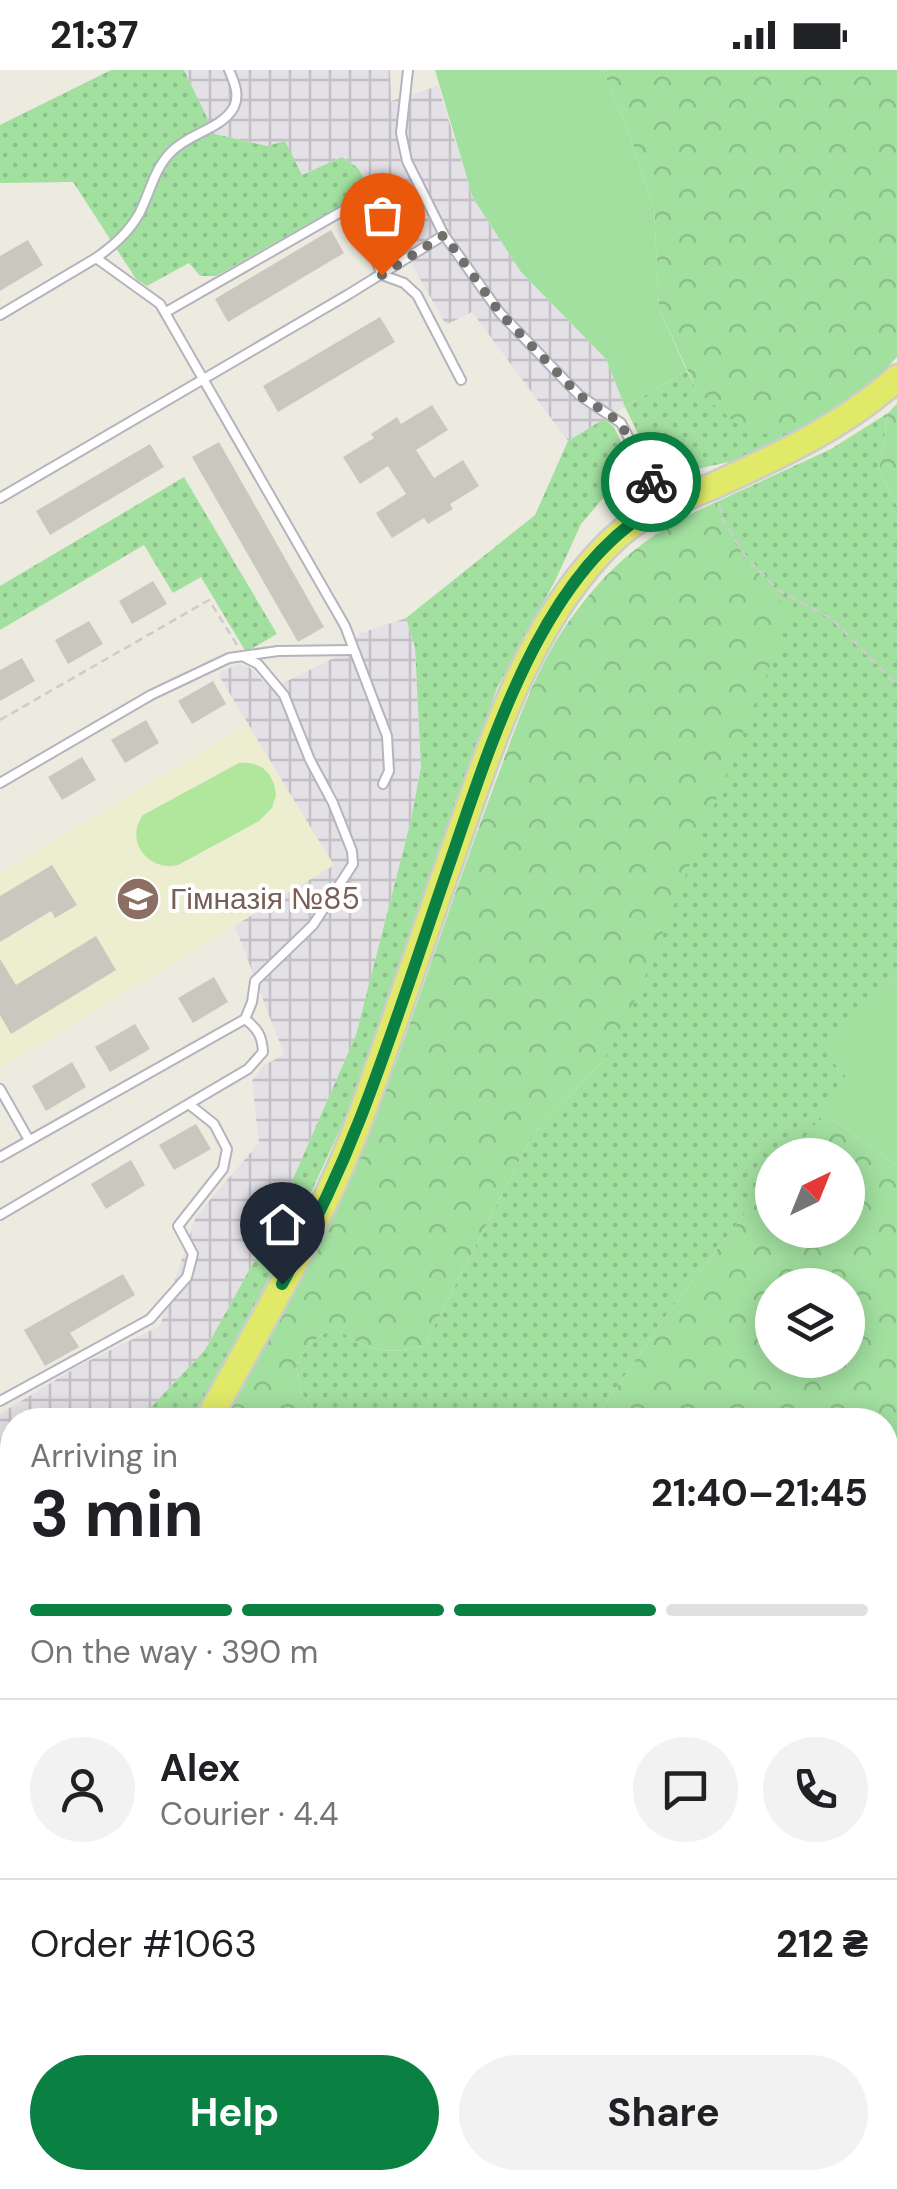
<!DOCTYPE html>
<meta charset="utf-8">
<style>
:root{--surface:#fff;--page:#f2f2f2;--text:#202124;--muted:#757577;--line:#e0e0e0;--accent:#0b8043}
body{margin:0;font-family:"DM Sans",sans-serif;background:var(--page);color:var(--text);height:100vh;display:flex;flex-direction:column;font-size:38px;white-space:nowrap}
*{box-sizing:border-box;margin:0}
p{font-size:32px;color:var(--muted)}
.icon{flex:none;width:55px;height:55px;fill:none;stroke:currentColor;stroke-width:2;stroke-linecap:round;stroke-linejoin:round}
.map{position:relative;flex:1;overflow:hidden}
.drawer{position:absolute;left:0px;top:1338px;width:898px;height:782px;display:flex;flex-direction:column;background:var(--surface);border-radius:40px 40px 0 0;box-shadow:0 5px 25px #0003}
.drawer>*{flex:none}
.needle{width:65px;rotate:43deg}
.buttons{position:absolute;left:755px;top:1068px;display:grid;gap:20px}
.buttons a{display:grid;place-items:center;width:110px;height:110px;border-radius:50%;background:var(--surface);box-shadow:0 5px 25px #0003;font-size:50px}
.pin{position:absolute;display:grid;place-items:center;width:85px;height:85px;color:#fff;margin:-102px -42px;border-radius:50% 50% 50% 0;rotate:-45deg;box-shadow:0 0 10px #0007}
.pin .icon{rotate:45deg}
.courier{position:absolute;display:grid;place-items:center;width:100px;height:100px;margin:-50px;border:8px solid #0b8043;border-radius:50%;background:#fff;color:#222;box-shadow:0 2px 12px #0007}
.headline em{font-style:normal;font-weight:700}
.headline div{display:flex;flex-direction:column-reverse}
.headline{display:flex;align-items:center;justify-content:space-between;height:170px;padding:0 30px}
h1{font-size:65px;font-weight:700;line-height:75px}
.bar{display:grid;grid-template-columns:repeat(4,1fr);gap:15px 10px;align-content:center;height:120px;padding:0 30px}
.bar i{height:12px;border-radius:8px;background:var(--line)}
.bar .active{background:var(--accent)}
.bar p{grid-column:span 4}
.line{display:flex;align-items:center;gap:25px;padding:0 30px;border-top:2px solid var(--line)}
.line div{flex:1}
.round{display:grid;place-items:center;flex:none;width:105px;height:105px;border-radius:52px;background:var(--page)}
.action{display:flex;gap:20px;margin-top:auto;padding:20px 30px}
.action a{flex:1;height:115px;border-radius:60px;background:var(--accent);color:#fff;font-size:40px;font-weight:700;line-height:115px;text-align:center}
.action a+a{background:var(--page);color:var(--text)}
.status{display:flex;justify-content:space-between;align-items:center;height:70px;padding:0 50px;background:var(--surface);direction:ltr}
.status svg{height:28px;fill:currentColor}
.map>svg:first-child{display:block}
.industrial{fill:url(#industrial-grid)}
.education{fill:#ededd0}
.grass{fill:url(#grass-dots)}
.forest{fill:url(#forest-crowns);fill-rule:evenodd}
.park{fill:#a2e0a0}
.pitch{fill:#b1e79c}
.building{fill:#c9c8be}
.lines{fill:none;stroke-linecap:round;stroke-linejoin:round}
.service-casing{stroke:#b5b3bf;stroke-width:12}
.primary-casing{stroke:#ccc;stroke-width:30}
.path{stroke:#ccc;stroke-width:2.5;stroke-dasharray:8 5;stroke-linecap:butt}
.service{stroke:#fff;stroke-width:8}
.primary{stroke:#e1e968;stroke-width:25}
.done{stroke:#706f6b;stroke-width:10;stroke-dasharray:0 18}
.route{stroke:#0b8043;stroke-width:12}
.labels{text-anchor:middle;stroke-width:8;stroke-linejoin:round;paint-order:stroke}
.education-label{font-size:30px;fill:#785e54;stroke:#fff;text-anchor:start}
</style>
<div class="status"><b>21:37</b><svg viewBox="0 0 49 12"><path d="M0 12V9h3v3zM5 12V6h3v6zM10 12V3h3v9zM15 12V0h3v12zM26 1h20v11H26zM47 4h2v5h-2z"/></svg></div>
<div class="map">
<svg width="897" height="2119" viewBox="0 0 897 2119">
<defs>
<pattern id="industrial-grid" width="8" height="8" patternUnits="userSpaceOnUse" patternTransform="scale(2.5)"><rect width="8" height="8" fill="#e3e0e6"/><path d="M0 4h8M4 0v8" fill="none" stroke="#c3c0c5"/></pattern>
<pattern id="grass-dots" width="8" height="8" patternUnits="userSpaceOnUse" patternTransform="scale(2.5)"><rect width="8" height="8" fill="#a2e0a0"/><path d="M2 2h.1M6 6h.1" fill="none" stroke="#8cc08a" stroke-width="1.8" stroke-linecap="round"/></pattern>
<pattern id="forest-crowns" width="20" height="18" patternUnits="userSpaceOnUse" patternTransform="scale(2.5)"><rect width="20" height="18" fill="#a2e0a0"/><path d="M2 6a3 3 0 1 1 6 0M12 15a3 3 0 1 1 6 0" fill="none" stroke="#8cc08a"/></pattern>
</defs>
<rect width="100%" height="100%" fill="#edebe0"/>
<g class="industrial">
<path d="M184 0H390L391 31 438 16 473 128 521 202 606 289 625 337 568 371 472 242 446 255 358 98 342 87 301 105 267 76 215 64Z"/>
<path d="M406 548 415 577 421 697 411 750 356 965 268 1166 205 1280 139 1350H12V1438L6 1442 0 1432V1344L80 1295 160 1256 196 1146 259 1073 252 1011 262 997 284 984 234 854 333 795 218 604 237 594 249 597 271 619 340 585 361 563Z"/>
</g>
<path class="education" d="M247 655 334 795 0 999V803Z"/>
<g class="grass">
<path d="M111 0H184L215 64 267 76 285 71 302 105 342 87 358 98 370 119 216 206H200L189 193 147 216 136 209 73 112 0 113V55Z"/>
<path d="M687 301 697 321 804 363 753 387 696 399 646 380 625 337Z"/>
<path d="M888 343 879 402 897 436V906L823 979 852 1014 791 1085H772V1109L670 1240 594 1350H321L301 1322 296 1296 309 1274 334 1257C368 1280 383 1286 424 1276L533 1064 603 991 757 504C739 483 722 459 714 433L831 379Z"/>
<path d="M604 349 614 357 636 403 631 414 604 427 581 454 556 509 497 618 346 1046 288 1173 192 1350H139L205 1280 268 1166 356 965 411 750 421 697 415 577 406 548 535 445 568 371Z"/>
<path d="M184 407 277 564 246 582 201 507 173 523 144 475 0 560V516Z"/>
<path d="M12 1438V1647L0 1663V1445Z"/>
<path d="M12 1691V1940L0 1924V1707Z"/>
<path d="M0 1970 12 1987V2108H104L112 2119H0Z"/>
</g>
<g class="forest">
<path d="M603 0H897V287L870 316 804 363 749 364 697 321 659 239 654 137 628 60Z"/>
<path d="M897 334V436L879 402 888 343Z"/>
<path d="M714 433C729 481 770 505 789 548L638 924 603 991 533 1064 424 1276C383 1286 368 1280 334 1257L309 1274 296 1296 301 1322 321 1350H223C276 1253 335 1156 374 1052 416 941 452 828 494 716 517 655 537 591 578 539 617 488 656 459 714 433Z"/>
<path d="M824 1043 897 1096V2119H206L209 2108H885V1350H594L670 1240 772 1109V1160H848V1085H791ZM772 1215H848V1290H772Z"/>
</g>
<g class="park">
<path d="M435 0H603L628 60 654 137 659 239 687 301 625 337 606 289 521 202 473 128Z"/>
<path d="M897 906V1096L824 1043 852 1014 822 979Z"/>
</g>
<path class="pitch" d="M239 693C261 691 274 703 276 725L272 738 259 751 178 795C148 802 124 770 143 745Z"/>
<g class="building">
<path d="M331 160 344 183 228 252 215 229Z"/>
<path d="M28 170 43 195 0 221V186Z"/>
<path d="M380 247 395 272 278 342 263 316Z"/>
<path d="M432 335 448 360 416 380 434 408 463 390 479 416 450 434 453 439 428 454 424 448 392 468 376 443 406 424 388 396 360 414 343 387 374 368 371 364 397 347 401 354Z"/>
<path d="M219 372 324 557 298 572 192 387Z"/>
<path d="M150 374 164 397 50 465 36 441Z"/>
<path d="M153 511 167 534 132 554 119 531Z"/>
<path d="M89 551 103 574 68 594 55 570Z"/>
<path d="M22 588 35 611 0 631V600Z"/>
<path d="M213 611 226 634 192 654 178 631Z"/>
<path d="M146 650 159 673 125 693 111 670Z"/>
<path d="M82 687 96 710 62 730 48 707Z"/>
<path d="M52 795 77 835 55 848 51 841 0 872V826Z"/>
<path d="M96 866 116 900 11 964 0 945V889L16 915Z"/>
<path d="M214 907 228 932 193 953 178 928Z"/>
<path d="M135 954 150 979 110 1002 95 977Z"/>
<path d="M72 992 86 1017 46 1041 32 1016Z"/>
<path d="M196 1054 211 1079 174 1100 159 1075Z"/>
<path d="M131 1090 145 1115 106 1139 91 1114Z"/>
<path d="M123 1204 135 1225 70 1263 79 1277 45 1296 24 1260Z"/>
</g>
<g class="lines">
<g class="service-casing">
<g id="service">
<path d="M408 0 401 63 407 91 444 165 500 243 579 325 621 353 663 433"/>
<path d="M96 188C114 175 128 163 139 144 150 123 154 99 171 82 189 63 222 59 234 37 240 24 234 12 229 0"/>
<path d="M166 242 353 135 382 205 404 213 417 225 461 310"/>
<path d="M0 245 96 188 160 234 345 556 387 666 389 701 383 714"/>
<path d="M0 428 349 224 444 165"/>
<path d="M0 713 151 625 229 588 278 581 353 580"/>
<path d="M0 1019 29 1070"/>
<path d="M0 1087 245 949 252 932 255 911 313 855 353 794 352 781 333 733 310 690 284 625 258 594 244 587"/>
<path d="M0 1145 248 999 263 982C262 966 258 959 245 949"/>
<path d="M0 1331 150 1249 187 1207 193 1184 178 1156 223 1099 227 1079 214 1054 190 1035"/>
</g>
</g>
<g class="primary-casing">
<g id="primary">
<path d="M208 1350C262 1251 322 1152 361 1046 394 955 424 864 456 774 492 673 525 564 599 484 637 442 666 436 715 415 779 386 844 356 897 308"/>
<path d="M0 1694 12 1679"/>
<path d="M0 1938 12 1955"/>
<path d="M127 2108 135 2119"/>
</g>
</g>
<g class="path">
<path d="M719 435 724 451 745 486 778 520 831 548 897 615"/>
<path d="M0 650 209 530 237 575"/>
</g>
<use href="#service" class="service"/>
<use href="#primary" class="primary"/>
</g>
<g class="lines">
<path class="done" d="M382 205 444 165 500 243 579 325 620 352 651 412"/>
<path class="route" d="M282 1214C311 1162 338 1105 360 1049 392 967 419 882 448 798 489 680 543 493 663 434L651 412"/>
</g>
<defs>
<g id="school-disc" transform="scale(2.25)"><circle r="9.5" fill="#8d6e63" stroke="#fff"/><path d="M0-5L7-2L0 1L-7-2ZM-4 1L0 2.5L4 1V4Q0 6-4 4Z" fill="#fff"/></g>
</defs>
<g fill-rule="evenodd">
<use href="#school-disc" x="138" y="829"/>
</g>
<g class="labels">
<g class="education-label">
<text x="170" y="839">Гімназія №85</text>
</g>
</g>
</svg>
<div class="buttons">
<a><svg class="needle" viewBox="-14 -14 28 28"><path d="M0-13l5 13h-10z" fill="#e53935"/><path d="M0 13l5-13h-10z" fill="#757577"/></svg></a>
<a><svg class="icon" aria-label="layers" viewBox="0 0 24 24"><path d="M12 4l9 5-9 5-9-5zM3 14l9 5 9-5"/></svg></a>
</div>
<div class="pin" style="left:382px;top:205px;background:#ea580c"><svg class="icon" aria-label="bag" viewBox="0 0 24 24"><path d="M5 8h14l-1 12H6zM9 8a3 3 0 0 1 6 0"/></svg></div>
<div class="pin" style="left:282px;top:1214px;background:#1f2937"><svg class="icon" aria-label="home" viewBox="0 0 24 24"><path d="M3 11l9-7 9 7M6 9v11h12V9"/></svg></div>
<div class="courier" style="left:651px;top:412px"><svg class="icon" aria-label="bike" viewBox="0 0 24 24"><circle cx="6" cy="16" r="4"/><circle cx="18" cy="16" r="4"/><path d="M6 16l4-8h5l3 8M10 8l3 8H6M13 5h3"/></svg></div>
<section class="drawer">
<div class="headline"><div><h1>3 min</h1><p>Arriving in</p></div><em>21:40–21:45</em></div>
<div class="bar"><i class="active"></i><i class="active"></i><i class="active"></i><i></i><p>On the way · 390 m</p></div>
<div class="line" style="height:180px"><a class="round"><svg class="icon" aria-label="person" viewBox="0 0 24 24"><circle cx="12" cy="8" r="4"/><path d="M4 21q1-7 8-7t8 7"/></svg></a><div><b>Alex</b><p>Courier · 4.4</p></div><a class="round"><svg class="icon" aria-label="chat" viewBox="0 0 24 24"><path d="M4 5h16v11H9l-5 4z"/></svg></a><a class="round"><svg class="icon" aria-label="phone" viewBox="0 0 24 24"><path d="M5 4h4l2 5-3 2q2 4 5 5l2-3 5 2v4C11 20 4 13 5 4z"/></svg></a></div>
<div class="line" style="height:130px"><div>Order #1063</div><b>212 ₴</b></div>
<div class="action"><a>Help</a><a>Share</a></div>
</section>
</div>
